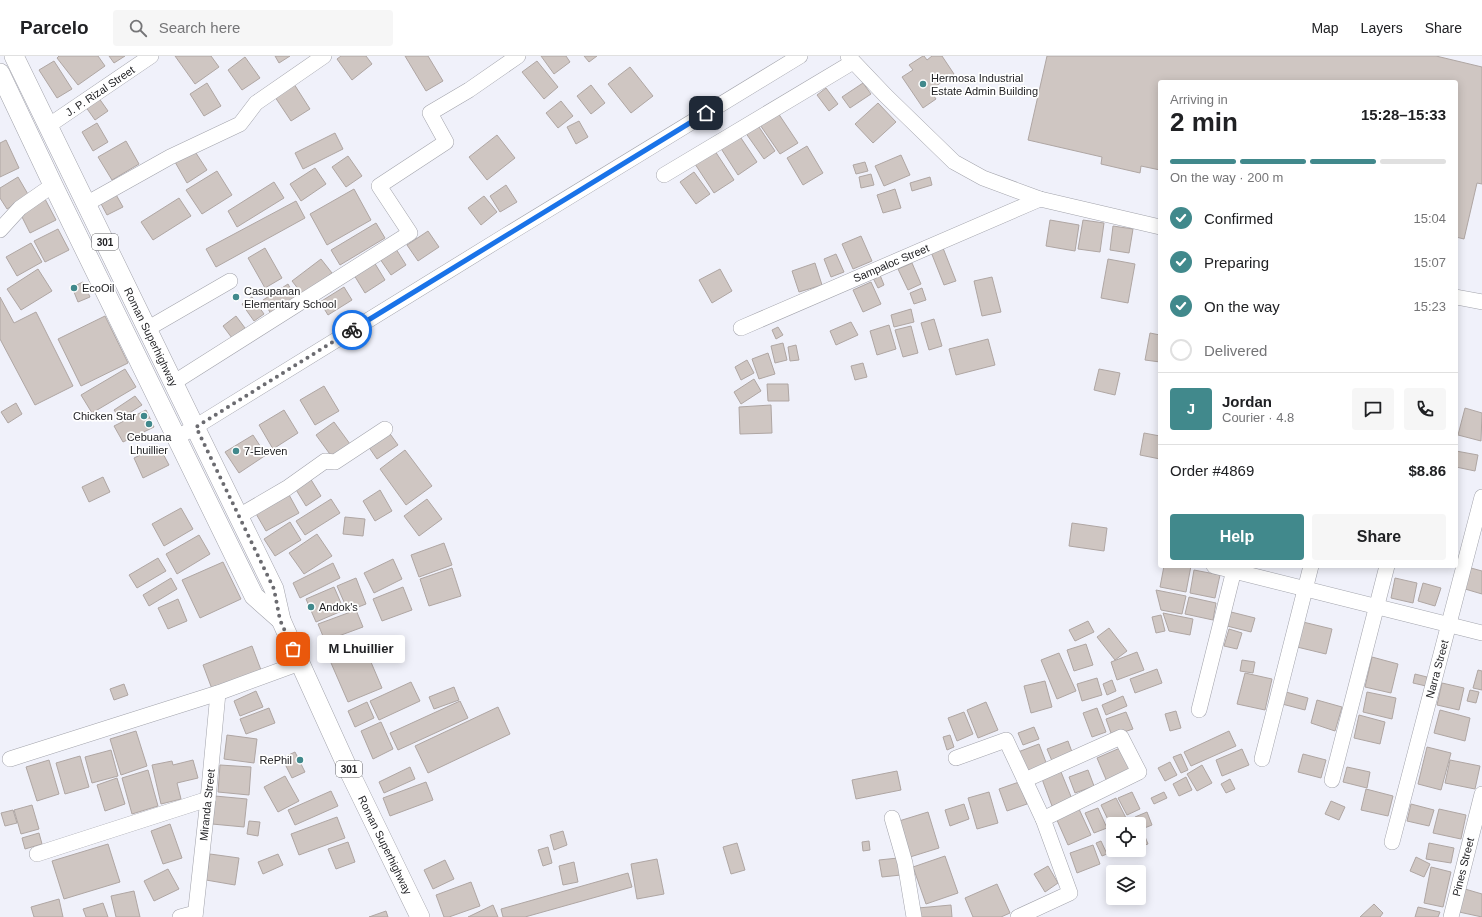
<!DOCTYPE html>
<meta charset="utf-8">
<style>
:root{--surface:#fff;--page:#f6f6f6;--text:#202124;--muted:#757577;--line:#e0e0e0;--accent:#41898c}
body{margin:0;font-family:Arial,sans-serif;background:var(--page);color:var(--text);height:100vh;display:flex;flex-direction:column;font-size:15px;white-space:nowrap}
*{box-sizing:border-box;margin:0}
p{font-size:13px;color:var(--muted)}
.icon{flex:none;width:22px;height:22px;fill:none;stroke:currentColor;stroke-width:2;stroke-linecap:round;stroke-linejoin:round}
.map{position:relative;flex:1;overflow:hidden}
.drawer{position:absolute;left:1158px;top:24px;width:300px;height:488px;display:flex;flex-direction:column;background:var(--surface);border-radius:4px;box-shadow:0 2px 10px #0003}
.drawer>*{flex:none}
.controls{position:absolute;left:1106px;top:761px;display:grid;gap:8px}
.controls a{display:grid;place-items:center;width:40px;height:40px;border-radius:4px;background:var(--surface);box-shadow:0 2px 10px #0003;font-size:20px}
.pin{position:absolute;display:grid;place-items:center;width:34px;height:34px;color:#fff;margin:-17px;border-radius:8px;box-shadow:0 2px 6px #0006}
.courier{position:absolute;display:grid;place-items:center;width:40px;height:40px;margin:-20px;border:3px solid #1a73e8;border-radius:50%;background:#fff;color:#222;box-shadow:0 1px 5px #0007}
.bubble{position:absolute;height:28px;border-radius:4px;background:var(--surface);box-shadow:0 2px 10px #0003;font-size:13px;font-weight:700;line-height:28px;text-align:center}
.overview em{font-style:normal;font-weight:700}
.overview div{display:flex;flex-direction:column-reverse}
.overview{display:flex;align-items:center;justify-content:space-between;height:68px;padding:0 12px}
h1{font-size:26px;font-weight:700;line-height:30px}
.bar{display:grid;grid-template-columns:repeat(4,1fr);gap:6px 4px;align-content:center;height:48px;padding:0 12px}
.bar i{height:5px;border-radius:3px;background:var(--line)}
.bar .on{background:var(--accent)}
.bar p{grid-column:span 4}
.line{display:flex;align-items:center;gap:10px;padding:0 12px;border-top:1px solid var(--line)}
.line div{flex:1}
.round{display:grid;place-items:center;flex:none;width:42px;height:42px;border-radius:4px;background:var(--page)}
ol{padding:0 12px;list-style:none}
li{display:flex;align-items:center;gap:12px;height:44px}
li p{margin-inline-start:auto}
li .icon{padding:4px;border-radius:50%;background:var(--accent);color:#fff;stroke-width:4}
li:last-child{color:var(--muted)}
li i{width:22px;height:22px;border:2px solid var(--line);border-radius:50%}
.button{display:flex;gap:8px;margin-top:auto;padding:8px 12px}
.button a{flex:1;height:46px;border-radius:4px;background:var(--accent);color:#fff;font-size:16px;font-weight:700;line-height:46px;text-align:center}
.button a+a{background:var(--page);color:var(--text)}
header{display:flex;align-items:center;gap:24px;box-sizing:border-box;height:56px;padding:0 20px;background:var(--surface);border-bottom:1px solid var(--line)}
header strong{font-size:19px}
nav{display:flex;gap:22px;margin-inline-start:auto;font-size:14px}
.search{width:280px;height:36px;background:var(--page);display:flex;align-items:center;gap:10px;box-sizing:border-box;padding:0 14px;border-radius:4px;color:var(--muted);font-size:15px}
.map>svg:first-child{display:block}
.building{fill:#cfc6c2;stroke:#afa6a3}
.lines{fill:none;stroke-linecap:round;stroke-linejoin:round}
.minor-casing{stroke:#a2a3ab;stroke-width:16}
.major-casing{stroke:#a2a3ab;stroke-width:20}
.minor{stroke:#fff;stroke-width:15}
.major{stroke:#fff;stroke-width:19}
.done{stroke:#6b6b70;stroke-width:4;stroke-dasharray:0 7.2}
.route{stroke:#1a73e8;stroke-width:5}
.poi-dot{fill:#41898c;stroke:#fff;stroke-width:1.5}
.labels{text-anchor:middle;stroke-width:3.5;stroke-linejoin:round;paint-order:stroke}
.shield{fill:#fff;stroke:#656567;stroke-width:1}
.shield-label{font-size:10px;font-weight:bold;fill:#232326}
.poi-label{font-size:11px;fill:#232326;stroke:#fff;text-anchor:start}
.street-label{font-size:11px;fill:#232326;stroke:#fff}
</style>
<header>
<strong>Parcelo</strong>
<div class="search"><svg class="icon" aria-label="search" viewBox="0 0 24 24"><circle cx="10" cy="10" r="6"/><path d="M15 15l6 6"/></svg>Search here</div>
<nav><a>Map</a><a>Layers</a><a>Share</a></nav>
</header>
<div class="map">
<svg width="1482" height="861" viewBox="0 0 1482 861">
<rect width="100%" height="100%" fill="#f0f1fa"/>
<g class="building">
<path d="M59 0H98L105 10 78 29 57 2Z"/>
<path d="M109 0H125L114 7Z"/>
<path d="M175 0H211L219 11 195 28Z"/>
<path d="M275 0H290L279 7Z"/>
<path d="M341 0H366L372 8 352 24 337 3Z"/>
<path d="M405 0H428L443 25 426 35Z"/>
<path d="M541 0H566L570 6 554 18Z"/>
<path d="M584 0H597L589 6Z"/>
<path d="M923 0H924L927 4 932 0H942L954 18 930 34 936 43 923 52 902 21 913 14 909 9Z"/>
<path d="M1047 0H1436L1482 11V128L1477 127 1464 183 1456 181V26H1160V114L1141 110 1140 117 1101 108 1102 101 1028 84Z"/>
<path d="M245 1 260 22 242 34 228 14Z"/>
<path d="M54 5 72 33 57 42 39 14Z"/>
<path d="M537 5 558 31 544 43 522 16Z"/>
<path d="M630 11 653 40 631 57 608 28Z"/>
<path d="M207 27 221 50 204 60 190 38Z"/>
<path d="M863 27 871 38 850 52 842 41Z"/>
<path d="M294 28 310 53 291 65 275 41Z"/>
<path d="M591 29 605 47 591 58 577 40Z"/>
<path d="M826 32 838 48 829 55 817 39Z"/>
<path d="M96 38 108 55 95 64 83 47Z"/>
<path d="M561 45 573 60 558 72 546 57Z"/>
<path d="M878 47 896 66 873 87 855 68Z"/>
<path d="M776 54 798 87 780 98 758 66Z"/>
<path d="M579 65 588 81 576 88 567 71Z"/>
<path d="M97 67 108 86 93 95 82 76Z"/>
<path d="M757 68 775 95 764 103 745 76Z"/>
<path d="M335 77 343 93 303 113 295 97Z"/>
<path d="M497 79 515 102 487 124 469 101Z"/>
<path d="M739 79 757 106 738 119 720 91Z"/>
<path d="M6 84 19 112 0 121V87Z"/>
<path d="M126 85 139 108 112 124 98 101Z"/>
<path d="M807 90 823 117 803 129 787 102Z"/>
<path d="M194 94 207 114 187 127 175 106Z"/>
<path d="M715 95 734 124 714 137 695 108Z"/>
<path d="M901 99 910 119 884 130 875 110Z"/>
<path d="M348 100 362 120 346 131 332 111Z"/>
<path d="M865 106 868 115 856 118 853 109Z"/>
<path d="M315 112 326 128 301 145 290 128Z"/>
<path d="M217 115 232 139 202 158 186 134Z"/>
<path d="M694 116 710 138 696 148 680 126Z"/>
<path d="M871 118 874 129 861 132 859 121Z"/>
<path d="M18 121 29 140 7 153 0 142V132Z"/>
<path d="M930 121 932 129 912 135 910 127Z"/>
<path d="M274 126 284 142 237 171 228 155Z"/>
<path d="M506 129 517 146 500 156 490 140Z"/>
<path d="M354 133 371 164 327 189 310 158Z"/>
<path d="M895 133 901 152 883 157 877 139Z"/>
<path d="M114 135 123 151 107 159 99 144Z"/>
<path d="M484 140 497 156 481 169 468 152Z"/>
<path d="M179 142 191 160 153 184 141 166Z"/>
<path d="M45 143 56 164 30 177 19 155Z"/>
<path d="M296 145 305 162 216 211 206 193Z"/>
<path d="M1050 164 1079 169 1075 195 1046 190Z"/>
<path d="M1083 164 1104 167 1100 196 1078 193Z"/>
<path d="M376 167 385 182 340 209 331 194Z"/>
<path d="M1113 170 1133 173 1129 197 1110 194Z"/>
<path d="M58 173 69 194 45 206 34 185Z"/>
<path d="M428 175 439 191 418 205 407 189Z"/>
<path d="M861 180 872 205 853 213 842 188Z"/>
<path d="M31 187 42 206 17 220 6 201Z"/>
<path d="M265 192 282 222 265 232 248 202Z"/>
<path d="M943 192 956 225 944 229 931 196Z"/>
<path d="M396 193 406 209 391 219 380 203Z"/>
<path d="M836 198 844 216 831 221 824 203Z"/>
<path d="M321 203 332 217 303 239 292 225Z"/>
<path d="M1108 203 1135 208 1128 247 1101 242Z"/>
<path d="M374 206 385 224 365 237 354 219Z"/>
<path d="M815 207 822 229 799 236 792 215Z"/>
<path d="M912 207 921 228 908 234 898 213Z"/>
<path d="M38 213 52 235 21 254 7 233Z"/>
<path d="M720 213 732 235 712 247 699 224Z"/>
<path d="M880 219 884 229 878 232 873 222Z"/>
<path d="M992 221 1001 256 982 260 974 225Z"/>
<path d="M83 226 90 241 78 246 72 231Z"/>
<path d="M871 226 881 248 863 256 853 234Z"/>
<path d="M288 228 296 243 271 258 263 244Z"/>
<path d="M344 231 352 244 328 259 320 246Z"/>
<path d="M922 232 926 244 914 248 910 237Z"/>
<path d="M0 241 14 267 36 256 73 330 35 349 0 283Z"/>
<path d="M252 241 264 258 254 265 242 248Z"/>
<path d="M911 253 914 266 894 271 891 259Z"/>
<path d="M105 260 128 307 81 330 58 283Z"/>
<path d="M236 260 245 272 232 282 223 270Z"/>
<path d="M934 263 942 290 929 294 921 267Z"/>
<path d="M851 266 858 279 836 289 830 275Z"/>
<path d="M889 269 896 293 877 299 870 275Z"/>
<path d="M911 270 918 297 903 301 895 274Z"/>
<path d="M778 271 783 279 776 283 772 274Z"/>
<path d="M1150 277 1160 279V306L1145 304Z"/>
<path d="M988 283 995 309 956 319 949 293Z"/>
<path d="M783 287 787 304 775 307 771 290Z"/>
<path d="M796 289 799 304 790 305 788 291Z"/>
<path d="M768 297 775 318 759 323 752 303Z"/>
<path d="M747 304 754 317 741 324 735 311Z"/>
<path d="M863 307 867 321 855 324 851 310Z"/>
<path d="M125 313 136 331 92 357 81 339Z"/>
<path d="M1099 313 1120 317 1115 339 1094 334Z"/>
<path d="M754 323 761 335 741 348 734 336Z"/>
<path d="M767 328H788L789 345H768Z"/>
<path d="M324 330 339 355 315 369 300 344Z"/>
<path d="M135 340 142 349 120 363 114 354Z"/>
<path d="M16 347 22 358 8 367 1 356Z"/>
<path d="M771 349 772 377 740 378 739 351Z"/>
<path d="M1465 352 1482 357 1481 385 1458 379Z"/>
<path d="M146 354 154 371 123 386 114 370Z"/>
<path d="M284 354 298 377 273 393 259 369Z"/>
<path d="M334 366 350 388 332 401 316 379Z"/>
<path d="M388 375 398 389 377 403 368 390Z"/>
<path d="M1144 377 1160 380V403L1140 399Z"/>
<path d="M253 379 266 399 239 417 225 396Z"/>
<path d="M159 390 169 409 143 422 134 402Z"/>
<path d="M405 394 432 430 406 449 380 413Z"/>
<path d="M1456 395 1478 399 1475 415 1456 411Z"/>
<path d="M103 421 110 436 89 446 82 431Z"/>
<path d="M310 422 321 440 306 450 295 432Z"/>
<path d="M380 434 392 455 375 465 363 445Z"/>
<path d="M288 437 299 457 266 475 255 456Z"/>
<path d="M331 443 340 457 305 479 296 465Z"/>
<path d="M427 443 442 463 419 480 404 460Z"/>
<path d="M181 452 193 473 164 490 152 468Z"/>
<path d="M345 461 365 463 363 480 343 478Z"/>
<path d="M290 466 301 484 275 500 264 483Z"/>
<path d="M1072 467 1107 472 1104 495 1069 490Z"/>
<path d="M317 478 332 500 304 518 289 497Z"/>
<path d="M199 479 210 498 177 518 166 498Z"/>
<path d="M444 487 452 509 419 521 411 499Z"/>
<path d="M158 502 166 515 137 532 129 519Z"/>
<path d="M393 503 402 523 374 537 364 517Z"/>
<path d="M223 506 241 543 200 562 182 524Z"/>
<path d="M333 507 340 522 300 542 293 527Z"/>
<path d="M1164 510H1191L1186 536 1160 531Z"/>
<path d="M452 512 461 540 429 550 420 523Z"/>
<path d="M1471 512 1482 515V538L1465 533Z"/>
<path d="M1194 514 1220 519 1215 542 1190 537Z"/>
<path d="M171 522 177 533 149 550 143 539Z"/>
<path d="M356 522 366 548 348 555 337 530Z"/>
<path d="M1395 522 1417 527 1413 547 1391 542Z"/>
<path d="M1423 527 1441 532 1435 550 1418 545Z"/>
<path d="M334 531 344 554 316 566 306 543Z"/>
<path d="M403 531 412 554 382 565 373 543Z"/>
<path d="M1156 534 1186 540 1182 558 1161 554Z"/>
<path d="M1189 541 1216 547 1213 564 1185 558Z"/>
<path d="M178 543 187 565 168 573 158 552Z"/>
<path d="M356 554 363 571 325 585 318 568Z"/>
<path d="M1231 556 1255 562 1251 576 1227 570Z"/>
<path d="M1163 557 1193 563 1190 579 1169 575Z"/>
<path d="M1161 559 1165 575 1156 577 1152 561Z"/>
<path d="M1088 565 1094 576 1075 585 1069 574Z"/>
<path d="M1303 566 1332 573 1326 598 1297 591Z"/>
<path d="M1109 572 1127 595 1115 604 1097 581Z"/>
<path d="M1229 573 1242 577 1237 593 1224 590Z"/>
<path d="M362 585 382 632 348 646 328 600Z"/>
<path d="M1086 588 1093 609 1074 615 1067 594Z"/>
<path d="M252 590 261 614 212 633 203 609Z"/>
<path d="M1137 596 1144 614 1117 624 1111 606Z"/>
<path d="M1059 597 1076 635 1057 643 1041 604Z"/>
<path d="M1372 601 1398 608 1391 637 1365 631Z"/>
<path d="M1242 604 1255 606 1253 617 1240 615Z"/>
<path d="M1157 613 1162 627 1135 637 1130 623Z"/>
<path d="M1478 614 1482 615V634L1473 632Z"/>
<path d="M1245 617 1272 623 1265 654 1237 648Z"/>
<path d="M1415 618 1427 621 1426 630 1413 627Z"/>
<path d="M1097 622 1102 639 1082 645 1077 628Z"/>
<path d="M1112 624 1116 635 1107 639 1103 628Z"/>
<path d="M1045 625 1052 651 1031 657 1024 630Z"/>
<path d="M411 626 420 645 379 664 370 645Z"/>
<path d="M1442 627 1464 632 1459 654 1437 649Z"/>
<path d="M124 628 128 639 114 644 110 633Z"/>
<path d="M454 631 459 644 434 653 429 641Z"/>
<path d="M1470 634 1479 636 1476 647 1467 645Z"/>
<path d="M256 635 263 651 240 660 234 645Z"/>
<path d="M1286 636 1308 642 1305 654 1282 648Z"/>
<path d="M1367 636 1396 642 1392 663 1363 656Z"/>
<path d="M1123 640 1127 650 1106 659 1102 649Z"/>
<path d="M1317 644 1342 651 1335 675 1311 667Z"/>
<path d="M460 645 468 662 398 694 390 677Z"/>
<path d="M367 646 374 662 355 671 348 655Z"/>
<path d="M986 646 998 674 978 682 967 654Z"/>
<path d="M498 651 510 678 428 717 415 690Z"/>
<path d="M269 652 275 667 246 678 240 663Z"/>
<path d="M1097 652 1106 676 1092 681 1083 657Z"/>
<path d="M1440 654 1470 662 1465 685 1434 677Z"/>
<path d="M1176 655 1181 672 1170 675 1165 658Z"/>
<path d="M964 656 973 678 957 685 948 662Z"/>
<path d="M1126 656 1133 673 1112 680 1106 663Z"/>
<path d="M1359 659 1385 666 1380 688 1354 682Z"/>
<path d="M381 666 393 693 373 703 361 675Z"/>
<path d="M1034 671 1039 683 1023 689 1018 677Z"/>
<path d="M136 675 147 710 121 719 110 683Z"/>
<path d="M1229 675 1236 690 1191 710 1184 696Z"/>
<path d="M227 679 257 683 254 707 224 703Z"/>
<path d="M950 679 954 691 947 694 943 681Z"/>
<path d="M1068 685 1072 696 1052 705 1047 693Z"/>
<path d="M1039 688 1047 709 1026 717 1018 696Z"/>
<path d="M1427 691 1451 697 1441 734 1418 728Z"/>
<path d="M1120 692 1132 718 1108 728 1097 702Z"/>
<path d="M1242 693 1249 709 1222 720 1216 704Z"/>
<path d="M111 694 118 720 92 727 85 701Z"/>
<path d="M295 696 305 716 292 722 282 702Z"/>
<path d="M1181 698 1188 714 1181 717 1173 701Z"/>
<path d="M1303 698 1326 704 1321 722 1298 716Z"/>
<path d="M80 700 89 731 65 738 56 707Z"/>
<path d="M49 704 59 738 37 745 26 711Z"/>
<path d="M193 704 198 722 177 727 181 743 161 748 152 709 172 705 173 709Z"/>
<path d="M1450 704 1480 710 1475 733 1445 727Z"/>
<path d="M1170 706 1177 719 1165 725 1158 712Z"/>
<path d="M220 709 251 711 249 739 218 736Z"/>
<path d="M1202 709 1212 727 1197 735 1187 718Z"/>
<path d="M410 711 415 723 384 737 379 726Z"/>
<path d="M1347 711 1370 716 1367 732 1343 726Z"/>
<path d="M148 714 158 750 132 758 122 722Z"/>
<path d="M1088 714 1094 730 1075 737 1069 721Z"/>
<path d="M897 715 901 734 856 743 852 724Z"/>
<path d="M1061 716 1072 743 1052 750 1042 723Z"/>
<path d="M285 720 299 745 278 756 264 731Z"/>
<path d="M1186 721 1192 734 1179 740 1173 728Z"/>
<path d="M117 722 125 748 105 755 97 729Z"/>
<path d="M1230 723 1235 733 1226 737 1221 728Z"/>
<path d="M426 726 433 744 390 760 383 742Z"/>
<path d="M1019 726 1027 748 1007 755 999 733Z"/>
<path d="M1366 733 1393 740 1388 760 1361 754Z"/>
<path d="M331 735 338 750 295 769 288 754Z"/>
<path d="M989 736 998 767 977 773 968 742Z"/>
<path d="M1132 736 1140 753 1127 759 1118 742Z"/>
<path d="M1164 736 1167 742 1154 748 1151 742Z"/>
<path d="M215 740 247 743 244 771 212 768Z"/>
<path d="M1116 742 1126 762 1111 770 1101 749Z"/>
<path d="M1331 745 1345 751 1339 764 1325 758Z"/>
<path d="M964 748 969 763 950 770 945 754Z"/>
<path d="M1411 748 1434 754 1429 770 1407 765Z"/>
<path d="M32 749 39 773 21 778 14 754Z"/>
<path d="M1098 752 1107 772 1094 777 1085 757Z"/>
<path d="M1079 753 1091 779 1068 789 1056 762Z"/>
<path d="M1439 753 1466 759 1461 783 1433 777Z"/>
<path d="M13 754 17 767 5 770 1 757Z"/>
<path d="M928 756 939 792 910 801 899 765Z"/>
<path d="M1147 756 1152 769 1142 773 1148 788 1139 791V768H1122L1135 762V761Z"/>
<path d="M337 761 345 782 299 799 291 778Z"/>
<path d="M249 765 260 766 258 780 247 778Z"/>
<path d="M170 768 182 802 163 808 151 775Z"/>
<path d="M563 775 567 789 554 794 550 779Z"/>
<path d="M39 777 42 788 25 793 22 782Z"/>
<path d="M869 785 870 794 863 795 862 786Z"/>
<path d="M1101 785 1107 798 1102 800 1096 787Z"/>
<path d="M348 786 355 806 336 813 328 793Z"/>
<path d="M737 787 745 814 731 818 723 791Z"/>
<path d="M1429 787 1454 792 1451 807 1426 803Z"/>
<path d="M108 788 120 826 64 843 52 805Z"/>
<path d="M1093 789 1100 808 1077 817 1070 797Z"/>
<path d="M548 791 552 807 543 810 538 794Z"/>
<path d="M210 798 239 802 235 829 206 824Z"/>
<path d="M278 798 283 809 263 818 258 806Z"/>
<path d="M945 800 958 837 926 848 913 811Z"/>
<path d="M1416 801 1430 808 1424 821 1410 815Z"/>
<path d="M898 802 901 819 882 821 879 804Z"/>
<path d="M657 803 664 838 637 843 631 808Z"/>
<path d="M445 804 454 823 433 833 424 814Z"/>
<path d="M574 806 578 826 563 829 559 810Z"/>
<path d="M1048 810 1058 827 1045 836 1034 818Z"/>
<path d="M1431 811 1451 816 1443 851 1424 847Z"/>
<path d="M168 813 179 833 154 845 144 825Z"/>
<path d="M628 817 632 831 525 861H503L501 853Z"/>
<path d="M471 826 480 850 449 861H444L436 839Z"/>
<path d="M997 828 1010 857 1001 861H973L965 842Z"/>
<path d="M1465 833 1482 838V861L1459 856Z"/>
<path d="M134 835 140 861H116L111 840Z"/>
<path d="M59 843 63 861H34L31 851Z"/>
<path d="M103 847 108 861H86L83 853Z"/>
<path d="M1374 848 1383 857 1380 861H1360Z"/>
<path d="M493 849 498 861H468Z"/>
<path d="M951 849 952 861H918V852Z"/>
<path d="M1418 851 1440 856 1438 861H1415Z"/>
<path d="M386 855 388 861H369Z"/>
</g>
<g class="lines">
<g class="minor-casing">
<g id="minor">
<path d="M848 0 886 40 954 106 983 122 1040 143 1160 171"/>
<path d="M48 70 151 0"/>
<path d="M664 119 853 6"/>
<path d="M86 148 170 101 240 68 256 47 324 0"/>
<path d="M0 174 20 152 53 129"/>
<path d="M1456 241 1482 246"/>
<path d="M741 272 1040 143"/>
<path d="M147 273 230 225"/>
<path d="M173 327 410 177 379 130 446 86 430 57 469 34 518 0"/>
<path d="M176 382 195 371 505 180 800 0"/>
<path d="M239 460 287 432 325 405 335 406 385 373"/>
<path d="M1214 510 1482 577"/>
<path d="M1199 654 1235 510"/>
<path d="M956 702 1006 684 1043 763 1070 837 1018 861"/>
<path d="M10 703 218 637 300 607"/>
<path d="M1262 703 1311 510"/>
<path d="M1025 724 1121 681 1139 716 1043 763"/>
<path d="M1332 724 1387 510"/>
<path d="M892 762 905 807 914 861"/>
<path d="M1392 786 1482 441"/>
<path d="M37 798 208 743"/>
<path d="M180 861 195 857"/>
<path d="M195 861 208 743 218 637"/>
<path d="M1451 861 1482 738"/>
</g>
</g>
<g class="major-casing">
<g id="major">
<path d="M14 0 274 533 281 564 300 607 349 715 420 861"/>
<path d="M0 17 53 129 254 540 281 564"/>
</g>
</g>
<use href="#minor" class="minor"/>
<use href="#major" class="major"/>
</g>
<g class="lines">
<path class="done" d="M293 593 280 564 274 533 196 371 352 274"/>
<path class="route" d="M352 274 706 57"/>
</g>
<g class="poi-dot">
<circle cx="923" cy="28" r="4"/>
<circle cx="74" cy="232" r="4"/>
<circle cx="236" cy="241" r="4"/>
<circle cx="144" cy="360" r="4"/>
<circle cx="149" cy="368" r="4"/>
<circle cx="236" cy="395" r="4"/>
<circle cx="311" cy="551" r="4"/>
<circle cx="300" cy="704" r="4"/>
</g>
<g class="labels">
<g class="shield">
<rect x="92" y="178" width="26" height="16" rx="3"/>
<rect x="336" y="705" width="26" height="16" rx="3"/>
</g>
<g class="shield-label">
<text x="105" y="190">301</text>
<text x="349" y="717">301</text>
</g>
<g class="poi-label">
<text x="931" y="26">Hermosa Industrial<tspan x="931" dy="13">Estate Admin Building</tspan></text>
<text x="82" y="236">EcoOil</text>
<text x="244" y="239">Casupanan<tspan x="244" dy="13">Elementary School</tspan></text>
<text x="136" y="364" text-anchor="end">Chicken Star</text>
<text x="149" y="385" text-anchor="middle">Cebuana<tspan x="149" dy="13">Lhuillier</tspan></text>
<text x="244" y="399">7-Eleven</text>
<text x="319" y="555">Andok's</text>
<text x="292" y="708" text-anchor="end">RePhil</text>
</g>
<g class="street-label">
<text transform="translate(100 35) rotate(-34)" y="4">J. P. Rizal Street</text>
<text transform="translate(891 207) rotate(-23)" y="4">Sampaloc Street</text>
<text transform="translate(151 281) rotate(64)" y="4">Roman Superhighway</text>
<text transform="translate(1437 613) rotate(-75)" y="4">Narra Street</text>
<text transform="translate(207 749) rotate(-84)" y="4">Miranda Street</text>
<text transform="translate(385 789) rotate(64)" y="4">Roman Superhighway</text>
<text transform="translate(1463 811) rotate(-76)" y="4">Pines Street</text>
</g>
</g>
</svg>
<div class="controls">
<a><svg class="icon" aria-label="locate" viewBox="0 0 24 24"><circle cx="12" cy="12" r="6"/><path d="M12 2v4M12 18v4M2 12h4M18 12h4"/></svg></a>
<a><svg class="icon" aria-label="layers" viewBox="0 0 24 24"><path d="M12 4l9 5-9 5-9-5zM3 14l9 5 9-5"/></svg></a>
</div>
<div class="pin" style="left:293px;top:593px;background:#ea580c"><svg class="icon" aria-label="bag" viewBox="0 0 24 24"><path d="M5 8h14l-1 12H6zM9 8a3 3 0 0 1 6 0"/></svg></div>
<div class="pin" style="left:706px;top:57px;background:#1f2937"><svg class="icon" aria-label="home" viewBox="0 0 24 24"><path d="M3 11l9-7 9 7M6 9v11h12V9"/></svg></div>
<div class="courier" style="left:352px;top:274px"><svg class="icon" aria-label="bike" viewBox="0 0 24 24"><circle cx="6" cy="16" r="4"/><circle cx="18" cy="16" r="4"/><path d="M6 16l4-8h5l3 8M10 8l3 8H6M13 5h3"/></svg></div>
<div class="bubble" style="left:317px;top:579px;width:88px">M Lhuillier</div>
<section class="drawer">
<div class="overview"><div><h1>2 min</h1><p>Arriving in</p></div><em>15:28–15:33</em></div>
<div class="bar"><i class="on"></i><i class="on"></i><i class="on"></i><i></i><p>On the way · 200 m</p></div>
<ol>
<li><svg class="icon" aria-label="check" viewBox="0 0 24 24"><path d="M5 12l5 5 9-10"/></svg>Confirmed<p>15:04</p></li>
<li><svg class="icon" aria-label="check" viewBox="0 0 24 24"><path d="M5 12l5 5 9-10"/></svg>Preparing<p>15:07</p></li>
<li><svg class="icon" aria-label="check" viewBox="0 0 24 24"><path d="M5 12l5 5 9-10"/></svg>On the way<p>15:23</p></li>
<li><i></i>Delivered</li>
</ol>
<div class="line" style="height:72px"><b class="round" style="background:var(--accent);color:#fff">J</b><div><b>Jordan</b><p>Courier · 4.8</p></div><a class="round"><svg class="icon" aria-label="chat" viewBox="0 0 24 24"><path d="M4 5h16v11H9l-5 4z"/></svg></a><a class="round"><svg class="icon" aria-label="phone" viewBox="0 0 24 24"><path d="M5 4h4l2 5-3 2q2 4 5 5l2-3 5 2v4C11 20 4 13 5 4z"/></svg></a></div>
<div class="line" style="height:52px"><div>Order #4869</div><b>$8.86</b></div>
<div class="button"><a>Help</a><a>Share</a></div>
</section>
</div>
